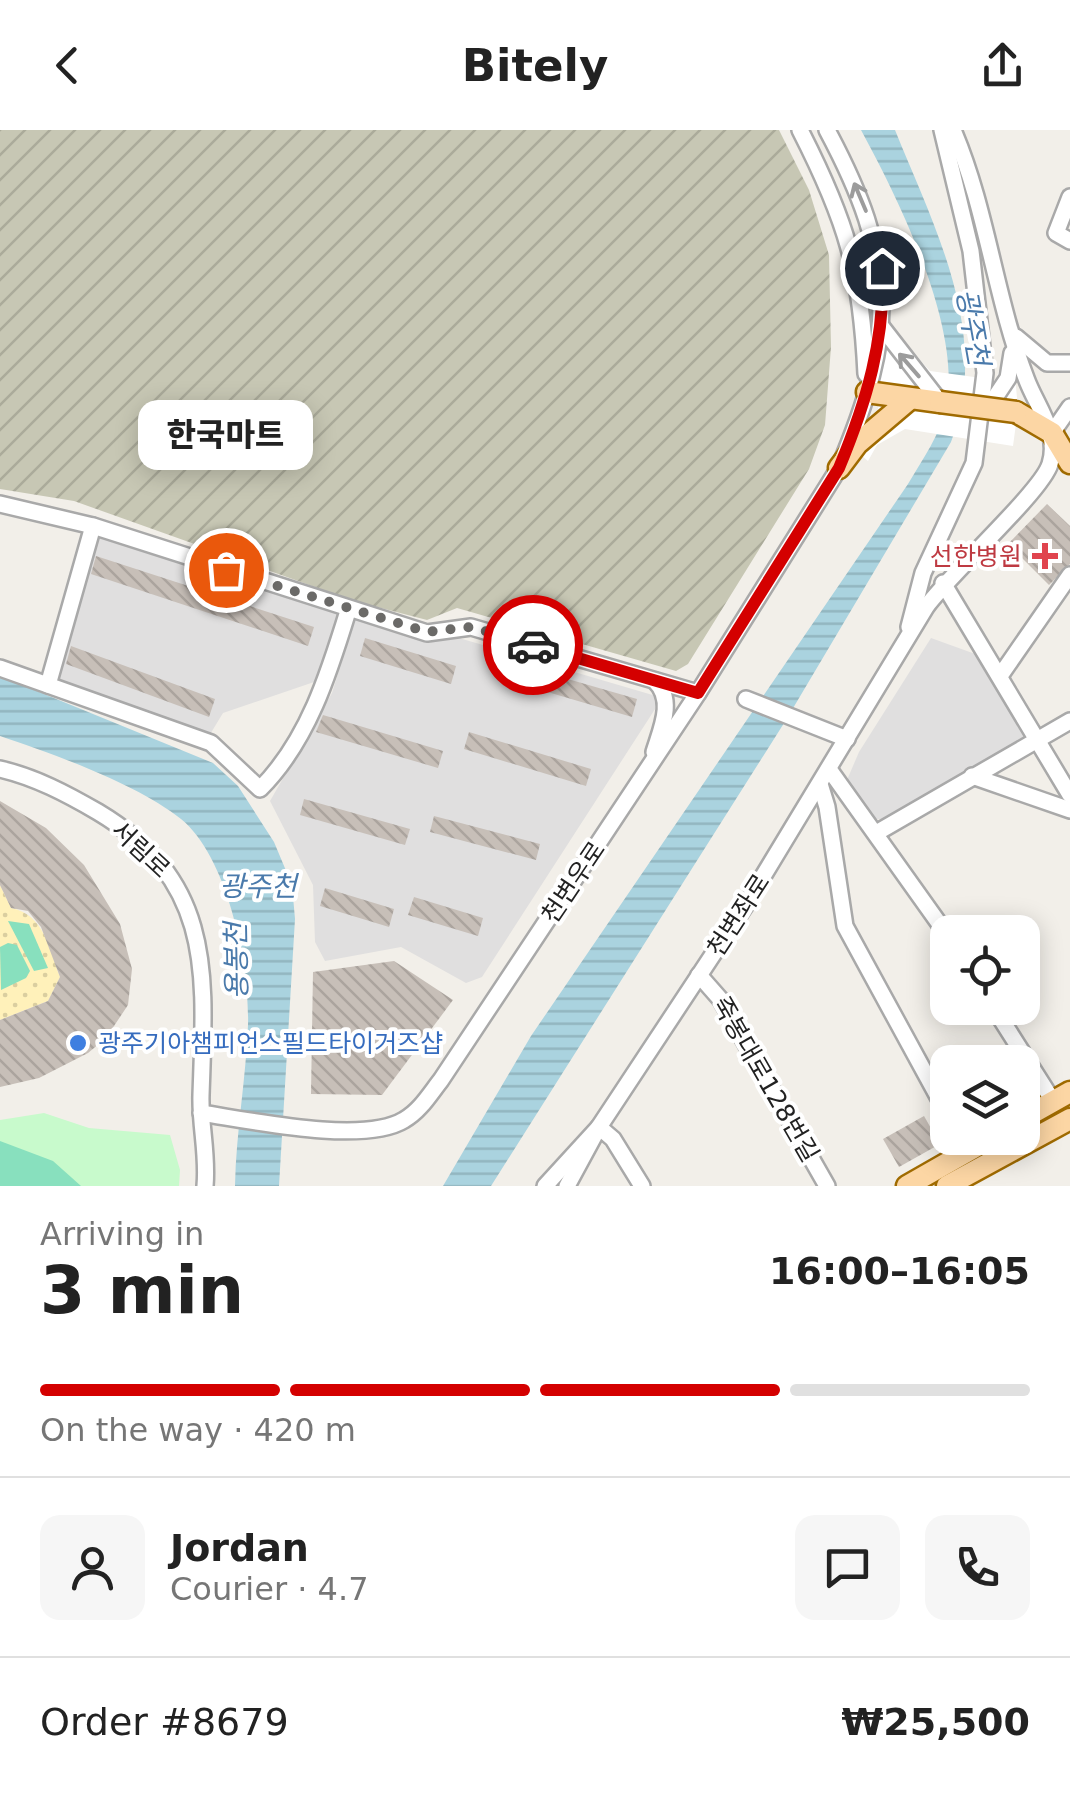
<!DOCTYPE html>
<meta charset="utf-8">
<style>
:root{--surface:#fff;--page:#f6f6f6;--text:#222;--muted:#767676;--line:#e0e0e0;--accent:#d40000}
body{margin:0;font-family:"DejaVu Sans","Noto Sans KR",sans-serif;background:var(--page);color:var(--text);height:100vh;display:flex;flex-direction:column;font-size:38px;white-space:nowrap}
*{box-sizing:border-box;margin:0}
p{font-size:32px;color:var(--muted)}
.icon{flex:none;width:55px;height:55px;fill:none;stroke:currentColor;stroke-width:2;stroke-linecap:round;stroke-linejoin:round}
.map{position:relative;height:1056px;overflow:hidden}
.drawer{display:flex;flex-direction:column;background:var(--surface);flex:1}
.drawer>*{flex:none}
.controls{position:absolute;left:930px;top:785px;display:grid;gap:20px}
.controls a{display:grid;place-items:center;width:110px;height:110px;border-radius:20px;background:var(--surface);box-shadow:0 5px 25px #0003;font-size:50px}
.pin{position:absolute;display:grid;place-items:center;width:85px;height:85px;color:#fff;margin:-42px;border:5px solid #fff;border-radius:50%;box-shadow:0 2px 10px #0007}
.courier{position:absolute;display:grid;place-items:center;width:100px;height:100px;margin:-50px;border:8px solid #d40000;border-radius:50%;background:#fff;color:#222;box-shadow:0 2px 12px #0007}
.bubble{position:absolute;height:70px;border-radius:20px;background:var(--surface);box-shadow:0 5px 25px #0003;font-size:32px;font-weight:800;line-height:70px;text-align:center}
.overview em{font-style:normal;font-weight:800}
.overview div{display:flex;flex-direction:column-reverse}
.overview{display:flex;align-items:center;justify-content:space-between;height:170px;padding:0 40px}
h1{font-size:65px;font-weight:800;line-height:75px}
.bar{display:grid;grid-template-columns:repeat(4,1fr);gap:15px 10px;align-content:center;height:120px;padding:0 40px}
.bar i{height:12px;border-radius:8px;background:var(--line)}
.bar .selected{background:var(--accent)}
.bar p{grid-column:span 4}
.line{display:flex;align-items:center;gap:25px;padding:0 40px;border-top:2px solid var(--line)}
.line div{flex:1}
.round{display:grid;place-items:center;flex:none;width:105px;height:105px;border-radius:20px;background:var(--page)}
header{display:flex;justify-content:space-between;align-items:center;height:130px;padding:0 40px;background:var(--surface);font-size:45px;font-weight:800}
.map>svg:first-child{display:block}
.residential{fill:#e0dfdf}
.construction{fill:url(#construction-furrows)}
.sand{fill:url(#sand-dots)}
.park{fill:#c8facc}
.pitch{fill:#88e0be}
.water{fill:url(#water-rules)}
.pier{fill:#fff}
.building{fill:url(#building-back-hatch)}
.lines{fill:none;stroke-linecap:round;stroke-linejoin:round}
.minor-casing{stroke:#a9a9a9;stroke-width:20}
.major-casing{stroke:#a06b00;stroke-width:25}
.minor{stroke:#fff;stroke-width:15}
.major{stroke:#fcd6a4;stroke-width:20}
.major-bridge-casing{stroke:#a06b00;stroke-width:25;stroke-linecap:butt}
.major-bridge{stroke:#fcd6a4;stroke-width:20}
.oneway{stroke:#9c9c9c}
.done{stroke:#6b6a68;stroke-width:10;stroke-dasharray:0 18}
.route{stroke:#d40000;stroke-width:12}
.health-dot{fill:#e0444e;stroke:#fff;stroke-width:4}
.shop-dot{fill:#3f7fe0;stroke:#fff;stroke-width:4}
.labels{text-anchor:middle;stroke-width:8;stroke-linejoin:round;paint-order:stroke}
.health-label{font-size:25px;fill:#be3a42;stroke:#fff;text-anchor:end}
.street-label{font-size:25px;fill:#222;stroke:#fff}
.shop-label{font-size:25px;fill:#366cbe;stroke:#fff;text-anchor:start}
.water-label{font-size:28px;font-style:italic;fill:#4a7aab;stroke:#fff}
</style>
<header><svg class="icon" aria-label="back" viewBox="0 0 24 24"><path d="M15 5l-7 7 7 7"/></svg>Bitely<svg class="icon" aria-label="share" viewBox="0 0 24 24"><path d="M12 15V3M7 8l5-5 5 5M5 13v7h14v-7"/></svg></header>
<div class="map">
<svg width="1070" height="1056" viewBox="0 0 1070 1056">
<defs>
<pattern id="construction-furrows" width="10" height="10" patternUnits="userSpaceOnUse" patternTransform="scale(2.5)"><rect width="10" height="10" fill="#c7c7b4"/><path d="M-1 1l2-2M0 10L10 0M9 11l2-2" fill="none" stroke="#abab9a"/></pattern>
<pattern id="sand-dots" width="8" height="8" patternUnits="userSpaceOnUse" patternTransform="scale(2.5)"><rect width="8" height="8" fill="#fff1ba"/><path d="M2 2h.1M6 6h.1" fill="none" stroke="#dacea0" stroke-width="1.8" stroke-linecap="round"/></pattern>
<pattern id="water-rules" width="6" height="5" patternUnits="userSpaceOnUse" patternTransform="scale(2.5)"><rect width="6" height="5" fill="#aad3df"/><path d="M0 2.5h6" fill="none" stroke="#92b5bf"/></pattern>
<pattern id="building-back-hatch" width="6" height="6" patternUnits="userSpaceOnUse" patternTransform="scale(2.5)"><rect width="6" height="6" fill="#c7bfb8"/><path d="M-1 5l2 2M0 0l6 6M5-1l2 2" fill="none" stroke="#aba49e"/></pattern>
</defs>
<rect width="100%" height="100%" fill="#f2efe9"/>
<g class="residential">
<path d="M99 407 340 485 317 551 223 583 209 606 56 553Z"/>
<path d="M355 488 430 511 459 508 656 566 657 576 482 847 466 853 401 817 325 831 315 812 313 755 270 671 332 563Z"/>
<path d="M931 508 978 525 1026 606 885 689H876L847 650 859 622Z"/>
</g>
<path class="construction" d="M0 0H779L809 60 829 125 831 217 825 295 809 339 688 534 676 541 457 478 427 490 354 471 74 371 0 359Z"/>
<path class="sand" d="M0 755 11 778C45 785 49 819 60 847L48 871 0 890Z"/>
<path class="park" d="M44 983 89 998 170 1005 180 1040 179 1056H0V990Z"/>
<g class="pitch">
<path d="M8 791 29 794 48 838 34 841Z"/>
<path d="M8 813 17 815 30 841 26 848 1 860 0 817Z"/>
<path d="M0 1011 53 1031 81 1056H0Z"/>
</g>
<g class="water">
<path d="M861 0H895C935 99 992 205 951 312L786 590 491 1056H443L531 906 908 354C922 330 940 305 946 278 963 199 898 68 861 0Z"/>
<path d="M0 546 213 633 238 656 274 712 292 755 295 789 279 1056H235C236 1002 246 949 248 895 250 837 228 727 181 689 137 654 54 624 0 606Z"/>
</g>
<path class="pier" d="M882 203 896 204 930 241 996 250 1004 225 1013 224 1018 279 1013 316 905 299 877 315 868 331 856 321 878 283Z"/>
<g class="building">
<path d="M1047 374 1070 396V434L1049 455 1008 414Z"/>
<path d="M96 426 314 497 308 516 91 444Z"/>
<path d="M365 508 456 536 451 554 360 526Z"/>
<path d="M71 516 215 569 209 587 66 534Z"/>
<path d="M502 530 637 569 632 587 497 547Z"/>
<path d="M323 585 443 621 438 638 316 602Z"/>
<path d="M469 602 591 639 586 656 464 619Z"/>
<path d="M304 669 410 699 405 715 300 685Z"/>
<path d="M0 671 46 698 84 735 120 794 132 839 128 875 106 908 88 923 39 948 0 957V890L48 871 60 847 41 797 28 781 11 778 0 755Z"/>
<path d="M434 686 540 714 536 730 430 702Z"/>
<path d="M325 758 394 779 389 797 320 776Z"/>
<path d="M414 767 483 788 478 806 408 785Z"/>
<path d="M394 831 453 870 382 965 311 964 313 842Z"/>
<path d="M924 986 940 1014 899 1037 883 1009Z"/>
</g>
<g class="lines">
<g class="minor-casing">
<g id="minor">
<path d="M800 0C847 92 861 140 866 244"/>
<path d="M1070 67 1056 103 1070 111"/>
<path d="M881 196 940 272"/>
<path d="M1016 207 1047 233H1070"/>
<path d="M988 278 1008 248 1012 223"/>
<path d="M1052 303 1070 277"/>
<path d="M0 374 93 396 427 503 471 497 698 563"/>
<path d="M943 453 1070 665"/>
<path d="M909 497 923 443 974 333 985 243 971 121 942 0"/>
<path d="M0 538 211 613 260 659C308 611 329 543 348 481"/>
<path d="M1000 546 1070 445"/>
<path d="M48 555 93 396"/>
<path d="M746 569 847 609"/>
<path d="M654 622C661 599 675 570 655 551"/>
<path d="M0 639C35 647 67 664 98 682 215 752 205 844 201 965 200 996 208 1024 205 1056"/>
<path d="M829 639 948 806"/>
<path d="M972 646 1070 680"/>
<path d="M820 654 827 677 845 796 948 985"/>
<path d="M878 702 1070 591"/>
<path d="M699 845 721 870 827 1056"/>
<path d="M994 878 1053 971"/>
<path d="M201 983C248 990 363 1015 404 990 420 981 430 964 441 950L698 563 839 338C897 201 897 131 827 0"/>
<path d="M545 1056 599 997 613 1009 642 1056"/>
<path d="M567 1056 599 997 745 776 926 477C950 444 1042 361 1050 334 1060 303 1036 276 1026 248 995 168 987 79 953 0"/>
</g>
</g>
<g class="major-casing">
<g id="major">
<path d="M867 262 940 272"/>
<path d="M1016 282 1052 303 1070 333"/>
<path d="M839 338 857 314 910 269"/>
<path d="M1022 989 1070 962"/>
<path d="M907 1056 991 1008"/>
<path d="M947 1056 1070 989"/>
</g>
</g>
<use href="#minor" class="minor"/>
<use href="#major" class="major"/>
<g class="major-bridge-casing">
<path id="major-bridge" d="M940 272 1016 282"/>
</g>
<use href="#major-bridge" class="major-bridge"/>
</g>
<defs><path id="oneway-shaft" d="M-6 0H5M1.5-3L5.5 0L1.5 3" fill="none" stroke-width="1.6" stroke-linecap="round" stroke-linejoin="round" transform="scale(2.5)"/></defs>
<g class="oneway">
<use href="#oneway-shaft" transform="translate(860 67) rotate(-113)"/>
<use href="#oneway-shaft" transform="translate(909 235) rotate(-131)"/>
</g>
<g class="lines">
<path class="done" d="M226 440 427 502 471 497 533 515"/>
<path class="route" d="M533 515 698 563 839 338C866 273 886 208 882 138"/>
</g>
<path class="health-dot" d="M1040 411h10v10h10v10h-10v10h-10v-10h-10v-10h10z"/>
<circle class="shop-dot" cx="78" cy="913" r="10"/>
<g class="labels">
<g class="health-label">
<text x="1022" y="435">선한병원</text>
</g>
<g class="street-label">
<text transform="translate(141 719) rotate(43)" y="9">서림로</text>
<text transform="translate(573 752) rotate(-56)" y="9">천변우로</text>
<text transform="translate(738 785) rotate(-57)" y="9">천변좌로</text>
<text transform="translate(766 949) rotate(60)" y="9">죽봉대로128번길</text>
</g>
<g class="shop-label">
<text x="98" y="922">광주기아챔피언스필드타이거즈샵</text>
</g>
<g class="water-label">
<text transform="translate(973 197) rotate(80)" y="10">광주천</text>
<text x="258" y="766">광주천</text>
<text transform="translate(236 831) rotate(-91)" y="10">용봉천</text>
</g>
</g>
</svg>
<div class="controls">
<a><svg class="icon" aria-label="locate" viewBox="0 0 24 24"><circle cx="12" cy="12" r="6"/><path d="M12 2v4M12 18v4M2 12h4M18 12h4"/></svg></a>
<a><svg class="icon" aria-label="layers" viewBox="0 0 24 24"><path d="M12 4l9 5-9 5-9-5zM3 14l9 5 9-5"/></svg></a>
</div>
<div class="pin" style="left:226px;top:440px;background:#ea580c"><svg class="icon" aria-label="bag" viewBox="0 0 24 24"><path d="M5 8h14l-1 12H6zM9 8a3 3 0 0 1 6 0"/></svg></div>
<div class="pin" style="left:882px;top:138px;background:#1f2937"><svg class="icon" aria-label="home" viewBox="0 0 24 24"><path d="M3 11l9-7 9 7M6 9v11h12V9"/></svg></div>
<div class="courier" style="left:533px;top:515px"><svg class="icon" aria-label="car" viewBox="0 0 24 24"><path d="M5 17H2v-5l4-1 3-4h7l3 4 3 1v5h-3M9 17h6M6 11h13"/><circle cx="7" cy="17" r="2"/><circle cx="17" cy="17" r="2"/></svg></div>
<div class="bubble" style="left:138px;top:270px;width:175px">한국마트</div>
</div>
<section class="drawer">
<div class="overview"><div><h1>3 min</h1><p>Arriving in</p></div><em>16:00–16:05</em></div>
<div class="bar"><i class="selected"></i><i class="selected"></i><i class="selected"></i><i></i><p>On the way · 420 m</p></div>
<div class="line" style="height:180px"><a class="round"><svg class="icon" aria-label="person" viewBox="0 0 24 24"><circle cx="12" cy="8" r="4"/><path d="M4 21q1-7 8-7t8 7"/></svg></a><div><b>Jordan</b><p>Courier · 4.7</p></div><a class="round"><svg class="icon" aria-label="chat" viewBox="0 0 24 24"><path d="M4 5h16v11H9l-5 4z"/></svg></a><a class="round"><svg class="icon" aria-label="phone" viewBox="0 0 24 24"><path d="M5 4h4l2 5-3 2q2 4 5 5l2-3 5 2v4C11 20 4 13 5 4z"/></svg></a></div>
<div class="line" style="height:130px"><div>Order #8679</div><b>₩25,500</b></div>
</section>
